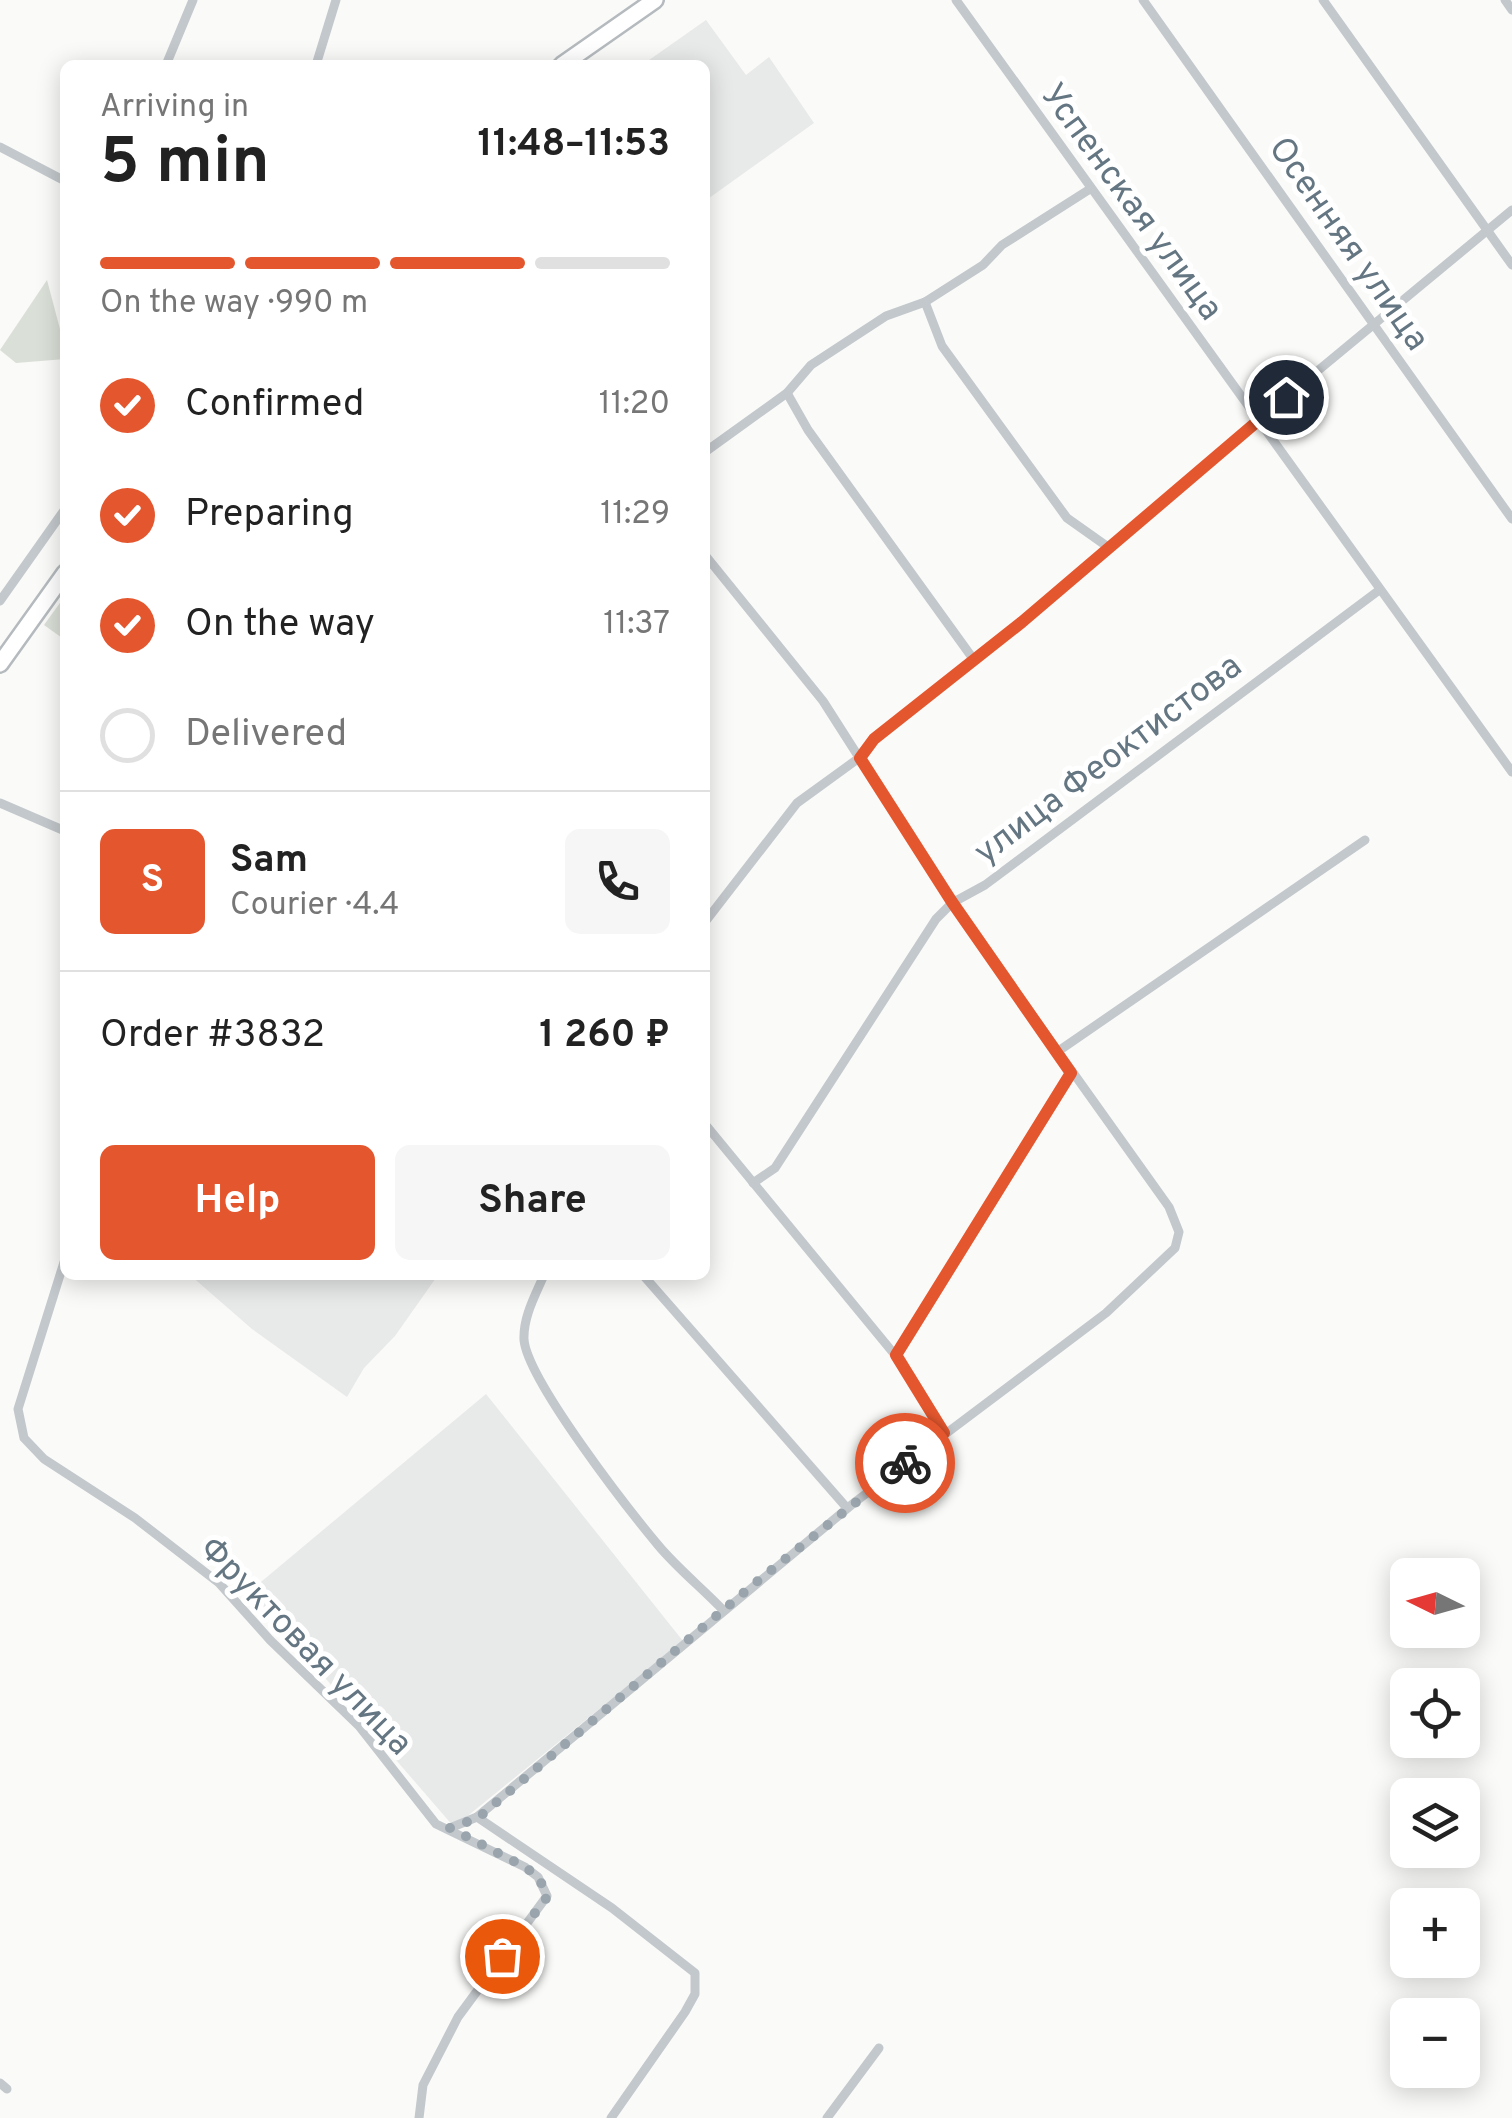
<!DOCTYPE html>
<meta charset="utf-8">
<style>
:root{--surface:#fff;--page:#f6f6f6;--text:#222;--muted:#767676;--line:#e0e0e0;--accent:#e4572e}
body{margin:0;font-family:Overpass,sans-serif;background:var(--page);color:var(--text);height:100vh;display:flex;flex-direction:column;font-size:38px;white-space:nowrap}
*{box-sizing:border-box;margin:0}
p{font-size:32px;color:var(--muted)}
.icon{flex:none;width:55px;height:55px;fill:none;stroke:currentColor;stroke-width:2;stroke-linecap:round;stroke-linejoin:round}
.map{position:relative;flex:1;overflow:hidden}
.sheet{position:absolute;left:60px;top:60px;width:650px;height:1220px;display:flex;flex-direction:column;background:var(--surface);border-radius:15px;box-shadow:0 5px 25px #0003}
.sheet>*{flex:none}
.needle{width:65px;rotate:275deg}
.buttons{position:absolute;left:1390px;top:1558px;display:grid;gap:20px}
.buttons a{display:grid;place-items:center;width:90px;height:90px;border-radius:15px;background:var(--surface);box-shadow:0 5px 25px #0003;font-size:50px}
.pin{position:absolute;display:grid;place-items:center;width:85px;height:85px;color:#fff;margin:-42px;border:5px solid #fff;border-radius:50%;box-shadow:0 2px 10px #0007}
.courier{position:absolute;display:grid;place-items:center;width:100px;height:100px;margin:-50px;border:8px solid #e4572e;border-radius:50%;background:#fff;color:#222;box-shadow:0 2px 12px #0007}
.headline em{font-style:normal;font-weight:700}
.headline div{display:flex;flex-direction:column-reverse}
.headline{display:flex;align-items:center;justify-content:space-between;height:170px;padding:0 40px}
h1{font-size:65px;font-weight:700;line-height:75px}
.bar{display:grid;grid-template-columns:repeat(4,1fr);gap:15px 10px;align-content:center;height:120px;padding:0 40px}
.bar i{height:12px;border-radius:8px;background:var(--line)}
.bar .on{background:var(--accent)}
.bar p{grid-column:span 4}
.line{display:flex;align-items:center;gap:25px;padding:0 40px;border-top:2px solid var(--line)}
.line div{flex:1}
.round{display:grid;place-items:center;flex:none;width:105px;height:105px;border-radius:15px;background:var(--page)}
ol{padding:0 40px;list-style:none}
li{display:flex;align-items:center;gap:30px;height:110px}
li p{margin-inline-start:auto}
li .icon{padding:10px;border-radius:50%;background:var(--accent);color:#fff;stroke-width:4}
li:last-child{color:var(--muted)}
li i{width:55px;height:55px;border:5px solid var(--line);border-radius:50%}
.cta{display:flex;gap:20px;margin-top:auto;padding:20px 40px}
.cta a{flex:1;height:115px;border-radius:15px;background:var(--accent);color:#fff;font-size:40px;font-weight:700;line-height:115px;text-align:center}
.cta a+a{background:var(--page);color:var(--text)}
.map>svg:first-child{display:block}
.built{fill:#e8e9e9}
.green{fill:#dadfd7}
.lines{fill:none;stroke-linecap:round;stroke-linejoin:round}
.primary-casing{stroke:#b5babe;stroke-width:20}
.minor{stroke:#c3c8cc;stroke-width:9}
.primary{stroke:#fff;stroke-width:15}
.done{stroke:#99a4ac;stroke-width:10;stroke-dasharray:0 18}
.route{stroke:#e4572e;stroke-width:12}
.labels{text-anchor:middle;stroke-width:10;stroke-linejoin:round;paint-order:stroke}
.street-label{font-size:35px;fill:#657683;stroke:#fff}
</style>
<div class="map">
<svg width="1512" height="2118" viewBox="0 0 1512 2118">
<rect width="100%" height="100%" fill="#fafaf8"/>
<g class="built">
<path d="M706 20 746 75 769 57 814 123 705 201V65H642Z"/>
<path d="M190 1275H438L395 1336 364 1368 347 1397 252 1329Z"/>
<path d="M486 1394 683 1641 454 1827 250 1591Z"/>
</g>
<g class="green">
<path d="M47 280 65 348V359L16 363 0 350Z"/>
<path d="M65 596V640L44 625Z"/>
</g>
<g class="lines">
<g class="primary-casing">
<g id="primary">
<path d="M562 65 655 0"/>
<path d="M0 664 65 573"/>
</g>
</g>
<g class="minor">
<path d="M956 0 1512 772"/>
<path d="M1143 0 1512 519"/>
<path d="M1323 0 1512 265"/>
<path d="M1505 0 1512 10"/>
<path d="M166 65 193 0"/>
<path d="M316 65 336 0"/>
<path d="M0 147 65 181"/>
<path d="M925 302 942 346 1067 518 1108 547"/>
<path d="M787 393 808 430 974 660"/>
<path d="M705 452 787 393 811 365 886 316 925 302 983 265 1002 245 1090 189"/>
<path d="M0 601 65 509"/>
<path d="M0 803 65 831"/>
<path d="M705 922 797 803 859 758 874 739 1022 623 1257 421 1512 210"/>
<path d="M1057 1052 1365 840"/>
<path d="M705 1124 895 1355 945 1433"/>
<path d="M753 1183 775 1168 936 919 952 903 985 885 1378 591"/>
<path d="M65 1259 18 1409 24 1438 44 1459 135 1518 219 1583 270 1640 359 1726 436 1824 525 1867 538 1877 547 1896 458 2017 423 2085 419 2118"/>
<path d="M544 1275C535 1296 523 1317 524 1340 528 1381 628 1509 658 1545 677 1568 702 1588 723 1610"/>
<path d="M643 1275 847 1508"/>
<path d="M895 1355 1071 1073"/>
<path d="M477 1817 612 1908 695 1973V1994L685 2012 611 2118"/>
<path d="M450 1828 477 1817 855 1502 1106 1313 1175 1248 1179 1232 1169 1207 952 903 823 701 705 555"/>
<path d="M0 2083 7 2089"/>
<path d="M827 2118 879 2048"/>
</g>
<use href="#primary" class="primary"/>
</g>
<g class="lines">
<path class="done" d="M502 1956 548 1896 538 1877 525 1867 450 1828 478 1818 754 1584 905 1463"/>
<path class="route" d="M905 1463 944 1433 896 1355 1071 1073 952 902 860 758 874 739 1022 622 1286 397"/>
</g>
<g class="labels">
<g class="street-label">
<text transform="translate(1133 201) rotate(54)" y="12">Успенская улица</text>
<text transform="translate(1350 243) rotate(55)" y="12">Осенняя улица</text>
<text transform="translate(1107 758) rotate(-37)" y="12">улица Феоктистова</text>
<text transform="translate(307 1645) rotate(46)" y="12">Фруктовая улица</text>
</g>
</g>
</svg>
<div class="buttons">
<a><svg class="needle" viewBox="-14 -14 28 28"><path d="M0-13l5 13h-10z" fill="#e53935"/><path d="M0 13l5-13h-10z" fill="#767676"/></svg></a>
<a><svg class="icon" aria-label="locate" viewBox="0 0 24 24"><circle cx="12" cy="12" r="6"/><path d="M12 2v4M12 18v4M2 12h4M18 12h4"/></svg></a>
<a><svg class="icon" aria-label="layers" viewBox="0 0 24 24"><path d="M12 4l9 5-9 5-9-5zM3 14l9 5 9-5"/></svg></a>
<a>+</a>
<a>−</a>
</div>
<div class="pin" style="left:502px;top:1956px;background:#ea580c"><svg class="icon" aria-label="bag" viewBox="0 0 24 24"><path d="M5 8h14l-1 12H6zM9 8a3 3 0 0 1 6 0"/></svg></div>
<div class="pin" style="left:1286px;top:397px;background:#1f2937"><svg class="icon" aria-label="home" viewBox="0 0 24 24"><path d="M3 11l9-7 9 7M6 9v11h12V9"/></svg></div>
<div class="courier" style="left:905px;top:1463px"><svg class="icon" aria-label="bike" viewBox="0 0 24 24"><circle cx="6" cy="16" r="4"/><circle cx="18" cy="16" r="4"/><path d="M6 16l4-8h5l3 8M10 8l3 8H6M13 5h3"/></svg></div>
<section class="sheet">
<div class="headline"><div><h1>5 min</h1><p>Arriving in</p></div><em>11:48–11:53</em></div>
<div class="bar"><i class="on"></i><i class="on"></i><i class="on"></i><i></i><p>On the way · 990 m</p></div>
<ol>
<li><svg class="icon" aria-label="check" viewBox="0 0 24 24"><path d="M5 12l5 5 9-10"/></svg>Confirmed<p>11:20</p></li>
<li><svg class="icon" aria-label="check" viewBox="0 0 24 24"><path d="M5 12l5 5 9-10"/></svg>Preparing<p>11:29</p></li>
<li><svg class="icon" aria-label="check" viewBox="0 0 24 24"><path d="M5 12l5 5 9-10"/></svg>On the way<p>11:37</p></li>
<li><i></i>Delivered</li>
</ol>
<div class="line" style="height:180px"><b class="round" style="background:var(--accent);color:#fff">S</b><div><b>Sam</b><p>Courier · 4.4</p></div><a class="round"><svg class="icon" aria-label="phone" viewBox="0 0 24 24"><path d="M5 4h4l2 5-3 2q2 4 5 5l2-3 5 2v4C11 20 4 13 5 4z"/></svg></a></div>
<div class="line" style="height:130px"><div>Order #3832</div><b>1 260 ₽</b></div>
<div class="cta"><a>Help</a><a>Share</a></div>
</section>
</div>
